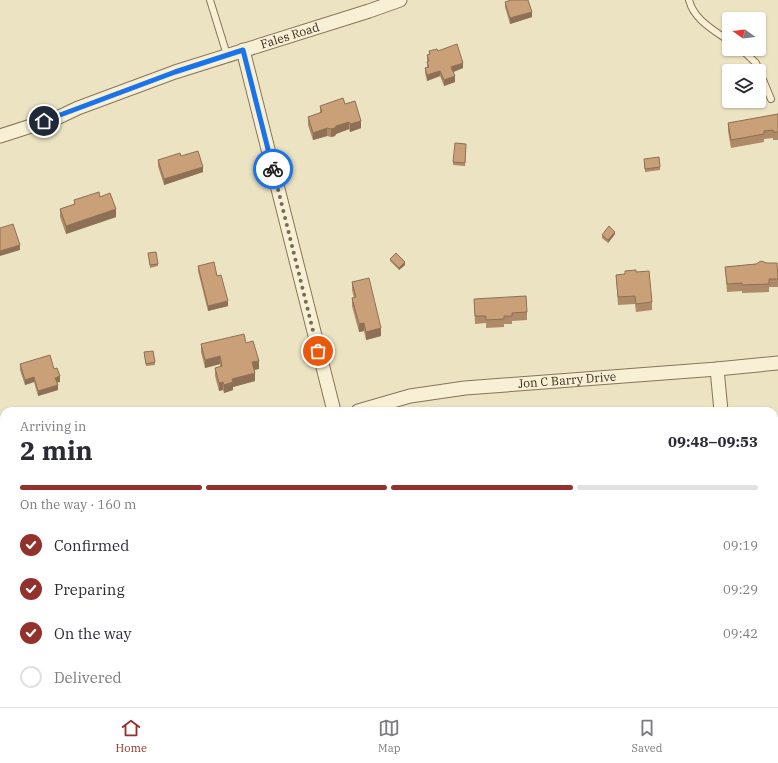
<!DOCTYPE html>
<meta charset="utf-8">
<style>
:root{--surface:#fff;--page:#f7f7f7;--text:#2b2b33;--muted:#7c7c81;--line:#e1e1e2;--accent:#93322c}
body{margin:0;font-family:"IBM Plex Serif",serif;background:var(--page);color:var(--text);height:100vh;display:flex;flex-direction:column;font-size:15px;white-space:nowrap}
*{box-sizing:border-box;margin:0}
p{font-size:13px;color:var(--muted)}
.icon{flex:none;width:22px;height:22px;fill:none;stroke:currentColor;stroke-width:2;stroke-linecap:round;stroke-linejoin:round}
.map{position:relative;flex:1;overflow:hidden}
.sheet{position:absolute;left:0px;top:407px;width:778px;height:300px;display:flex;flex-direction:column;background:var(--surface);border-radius:12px 12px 0 0;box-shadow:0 1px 3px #0004}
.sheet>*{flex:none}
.needle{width:26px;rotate:284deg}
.controls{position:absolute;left:722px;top:12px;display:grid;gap:8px}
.controls a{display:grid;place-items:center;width:44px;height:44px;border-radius:4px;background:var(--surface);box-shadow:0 1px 3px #0004;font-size:20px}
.pin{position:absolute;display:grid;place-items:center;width:34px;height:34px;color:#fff;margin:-17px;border:2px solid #fff;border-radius:50%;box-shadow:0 1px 4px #0007}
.courier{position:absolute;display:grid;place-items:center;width:40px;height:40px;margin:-20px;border:3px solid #1a73e8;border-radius:50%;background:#fff;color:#222;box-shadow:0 1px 5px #0007}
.overview em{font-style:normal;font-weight:700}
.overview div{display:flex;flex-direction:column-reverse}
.overview{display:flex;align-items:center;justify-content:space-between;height:68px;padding:0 20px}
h1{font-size:26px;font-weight:700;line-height:30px}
.bar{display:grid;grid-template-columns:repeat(4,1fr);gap:6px 4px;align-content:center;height:48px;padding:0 20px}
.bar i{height:5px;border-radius:3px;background:var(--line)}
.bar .active{background:var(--accent)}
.bar p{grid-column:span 4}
ol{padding:0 20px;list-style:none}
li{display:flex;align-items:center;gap:12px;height:44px}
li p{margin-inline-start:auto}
li .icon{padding:4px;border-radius:50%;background:var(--accent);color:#fff;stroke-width:4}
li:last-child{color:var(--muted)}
li i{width:22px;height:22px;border:2px solid var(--line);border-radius:50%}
.tab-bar{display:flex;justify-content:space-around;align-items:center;height:56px;border-top:1px solid var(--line);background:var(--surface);font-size:11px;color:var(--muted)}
.tab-bar a{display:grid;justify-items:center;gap:2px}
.tab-bar .active{color:var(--accent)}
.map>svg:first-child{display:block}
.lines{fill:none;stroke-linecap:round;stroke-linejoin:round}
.lane-casing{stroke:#86745a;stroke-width:8}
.street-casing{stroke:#86745a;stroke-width:15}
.lane{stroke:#f8f0d5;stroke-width:6}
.street{stroke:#f8f0d5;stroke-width:13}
.wall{fill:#ae8a68}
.shaded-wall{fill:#8d7055}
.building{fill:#caa079;stroke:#8d7055}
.done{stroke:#766b57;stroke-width:4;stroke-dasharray:0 7.2}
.route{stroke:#1a73e8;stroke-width:5}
.labels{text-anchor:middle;stroke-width:4;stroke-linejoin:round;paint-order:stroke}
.street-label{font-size:12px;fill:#362b1e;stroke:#f4edd1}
</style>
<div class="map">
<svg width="778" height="707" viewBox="0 0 778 707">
<rect width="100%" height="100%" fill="#ece3c2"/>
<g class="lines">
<g class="lane-casing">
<g id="lane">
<path d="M210 0 227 55"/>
<path d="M689 0C694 20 714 30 729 41"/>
<path d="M741 49 756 63 771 99"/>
</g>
</g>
<g class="street-casing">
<g id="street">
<path d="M243 50 334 411"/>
<path id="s1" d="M0 136 59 117 78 108 175 72 369 11 400 0"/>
<path d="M717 369 721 411"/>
<path id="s2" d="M358 411 410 396 465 388 717 369 778 363"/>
<path d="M438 703 441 707"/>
<path d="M8 707 25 703"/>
</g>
</g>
<use href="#lane" class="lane"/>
<use href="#street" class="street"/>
</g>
<g class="wall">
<path d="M505 2 532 17 510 24 505 7Z"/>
<path d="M429 51H438L463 68 453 72 455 82 444 86 440 76 427 81 425 73V68L427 67V55L429 54Z"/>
<path d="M345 104 361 128 350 132 349 129 336 134 335 136 331 137 327 136 313 140 308 125V117L320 113V106Z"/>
<path d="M778 114V140H773V138L764 139V142L731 148 728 131V123Z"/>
<path d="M466 146 465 166 453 165V162Z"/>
<path d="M181 156 203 172 164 185 158 166V160Z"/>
<path d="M644 159 660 167V170L645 172Z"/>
<path d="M74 200 116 217 66 234 60 217V209L74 204Z"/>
<path d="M615 234 608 243 602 238V235Z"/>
<path d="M148 253 158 264V266L150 268Z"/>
<path d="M390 259 405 265 399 270 390 261Z"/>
<path d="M756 264 778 279V287H769V292L742 293V291L727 292 725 267Z"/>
<path d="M198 266 217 276 228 306 208 311 198 271Z"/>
<path d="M636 272 652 302V310L636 312 635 304 618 305 616 275 625 274Z"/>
<path d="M352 282 381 336 366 340 364 331 359 332 352 306V298H354L352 290Z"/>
<path d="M474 299 527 312V320L512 321V324H504V327L486 328V323L475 324Z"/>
<path d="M246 343 259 369 254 370 255 381 233 387V390L224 393 223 390 219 391 215 376V368L220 367V364L205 368 201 352V344Z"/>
<path d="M144 352 155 362V365L146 366Z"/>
<path d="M20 364 54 369 60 382H57L58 390 38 396 34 382 25 385 20 370Z"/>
<path d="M358 703H394V704L389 707H370L369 706 367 707H360Z"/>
</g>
<g class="shaded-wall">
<path d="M532 12V17L510 24V18Z"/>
<path d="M463 63V68L451 73V67Z"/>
<path d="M440 71V76L427 81V75Z"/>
<path d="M455 76V82L444 86V80Z"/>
<path d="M361 121V128L350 132V124Z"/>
<path d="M349 122V129L336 134 335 136 331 137V129L336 126Z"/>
<path d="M327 128V136L313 140V133Z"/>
<path d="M203 167V172L164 185V179Z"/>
<path d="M116 209V217L66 234V226Z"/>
<path d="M615 232V234L608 243V240Z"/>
<path d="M20 245V250L0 256V251Z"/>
<path d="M405 262V265L399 270V268Z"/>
<path d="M228 301V306L208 311V306Z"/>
<path d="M364 323V331L359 332V324Z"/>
<path d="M381 328V336L366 340V332Z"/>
<path d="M220 356V364L205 368V360Z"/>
<path d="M259 361V369L252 370V362Z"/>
<path d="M255 373V381L233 387V390L224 393V385L232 379Z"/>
<path d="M60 376V382L55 383V378Z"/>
<path d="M34 377V382L25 385V380Z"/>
<path d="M223 382V390L219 391V383Z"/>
<path d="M58 385V390L38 396V391Z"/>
<path d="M364 703H369V706L367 707H362V705Z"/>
<path d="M387 703H394V704L389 707H381Z"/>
</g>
<g class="building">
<path d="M511 0H528L532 12 510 18 505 2Z"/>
<path d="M457 44 463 63 451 67 455 76 444 80 440 71 427 75 425 68 429 67 427 62 429 61 427 55 430 54 429 51 437 49 438 51Z"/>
<path d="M343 98 345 104 355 101 361 121 350 124 349 122 336 126 335 128 331 129 327 128 313 133 308 117 322 112 320 106Z"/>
<path d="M778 114V132H773V130L764 131V134L731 140 728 123Z"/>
<path d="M455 143 466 144 465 163 453 162Z"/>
<path d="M198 151 203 167 164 179 158 160 180 153 181 156Z"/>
<path d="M659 157 660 167 645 169 644 159Z"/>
<path d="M99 192 100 197 110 193 116 209 66 226 60 209 75 204 74 200Z"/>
<path d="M13 224 20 245 0 251V228Z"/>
<path d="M609 226 615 232 608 240 602 235Z"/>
<path d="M156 252 158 264 150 265 148 253Z"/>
<path d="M396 253 405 262 399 268 390 259Z"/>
<path d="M761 261 767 263H777L778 279H769V284L742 285V283L727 284 725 267 756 264Z"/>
<path d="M214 262 217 276 221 275 228 301 208 306 198 266Z"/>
<path d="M636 270V272L649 271 652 302 636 304 635 296 618 297 616 275 625 274V271Z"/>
<path d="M369 278 381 328 366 332 364 323 359 324 352 298 356 297 352 282Z"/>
<path d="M526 296 527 312 512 313V316H504V319L486 320V316H475L474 299Z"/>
<path d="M244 334 246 343 253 341 259 361 252 362 255 373 232 379 233 382 224 385 223 382 219 383 215 368 222 366 220 356 205 360 201 344Z"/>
<path d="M153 351 155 362 146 364 144 352Z"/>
<path d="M50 355 54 369 57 368 60 376 55 378 58 385 38 391 34 377 25 380 20 364Z"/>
<path d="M370 703H387L381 707H373Z"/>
<path d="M285 705V707H277Z"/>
</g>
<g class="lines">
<path class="done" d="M273 169 318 351"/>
<path class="route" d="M44 121 175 72 243 50 273 169"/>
</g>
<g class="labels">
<g class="street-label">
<text dy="4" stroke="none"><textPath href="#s1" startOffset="307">Fales Road</textPath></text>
<text dy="4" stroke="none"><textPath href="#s2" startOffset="212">Jon C Barry Drive</textPath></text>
</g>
</g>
</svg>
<div class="controls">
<a><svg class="needle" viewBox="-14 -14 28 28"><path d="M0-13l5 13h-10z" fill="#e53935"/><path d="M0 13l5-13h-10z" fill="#7c7c81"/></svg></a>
<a><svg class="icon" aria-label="layers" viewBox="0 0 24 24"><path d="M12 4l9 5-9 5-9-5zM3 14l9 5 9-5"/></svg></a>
</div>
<div class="pin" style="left:318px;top:351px;background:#ea580c"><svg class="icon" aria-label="bag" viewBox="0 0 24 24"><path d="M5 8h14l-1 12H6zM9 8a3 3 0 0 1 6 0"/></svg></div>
<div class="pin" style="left:44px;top:121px;background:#1f2937"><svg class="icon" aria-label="home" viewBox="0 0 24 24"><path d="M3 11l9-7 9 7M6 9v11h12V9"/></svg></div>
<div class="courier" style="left:273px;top:169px"><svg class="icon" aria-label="bike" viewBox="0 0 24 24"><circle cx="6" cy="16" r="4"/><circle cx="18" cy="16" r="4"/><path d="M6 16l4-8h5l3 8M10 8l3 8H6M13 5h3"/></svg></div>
<section class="sheet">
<div class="overview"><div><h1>2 min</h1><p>Arriving in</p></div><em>09:48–09:53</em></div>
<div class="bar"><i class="active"></i><i class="active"></i><i class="active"></i><i></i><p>On the way · 160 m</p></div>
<ol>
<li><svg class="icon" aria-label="check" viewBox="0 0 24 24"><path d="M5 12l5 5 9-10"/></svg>Confirmed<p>09:19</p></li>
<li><svg class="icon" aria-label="check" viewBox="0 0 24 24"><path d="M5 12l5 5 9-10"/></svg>Preparing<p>09:29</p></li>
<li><svg class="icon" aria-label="check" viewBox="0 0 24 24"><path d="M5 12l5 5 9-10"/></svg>On the way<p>09:42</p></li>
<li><i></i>Delivered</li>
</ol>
</section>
</div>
<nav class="tab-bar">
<a class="active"><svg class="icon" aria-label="home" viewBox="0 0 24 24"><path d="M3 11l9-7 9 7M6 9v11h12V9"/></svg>Home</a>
<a><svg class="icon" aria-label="map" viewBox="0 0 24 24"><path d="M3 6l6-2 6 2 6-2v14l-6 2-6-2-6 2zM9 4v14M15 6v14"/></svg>Map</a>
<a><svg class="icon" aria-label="saved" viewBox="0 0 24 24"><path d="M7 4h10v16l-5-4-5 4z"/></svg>Saved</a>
</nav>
